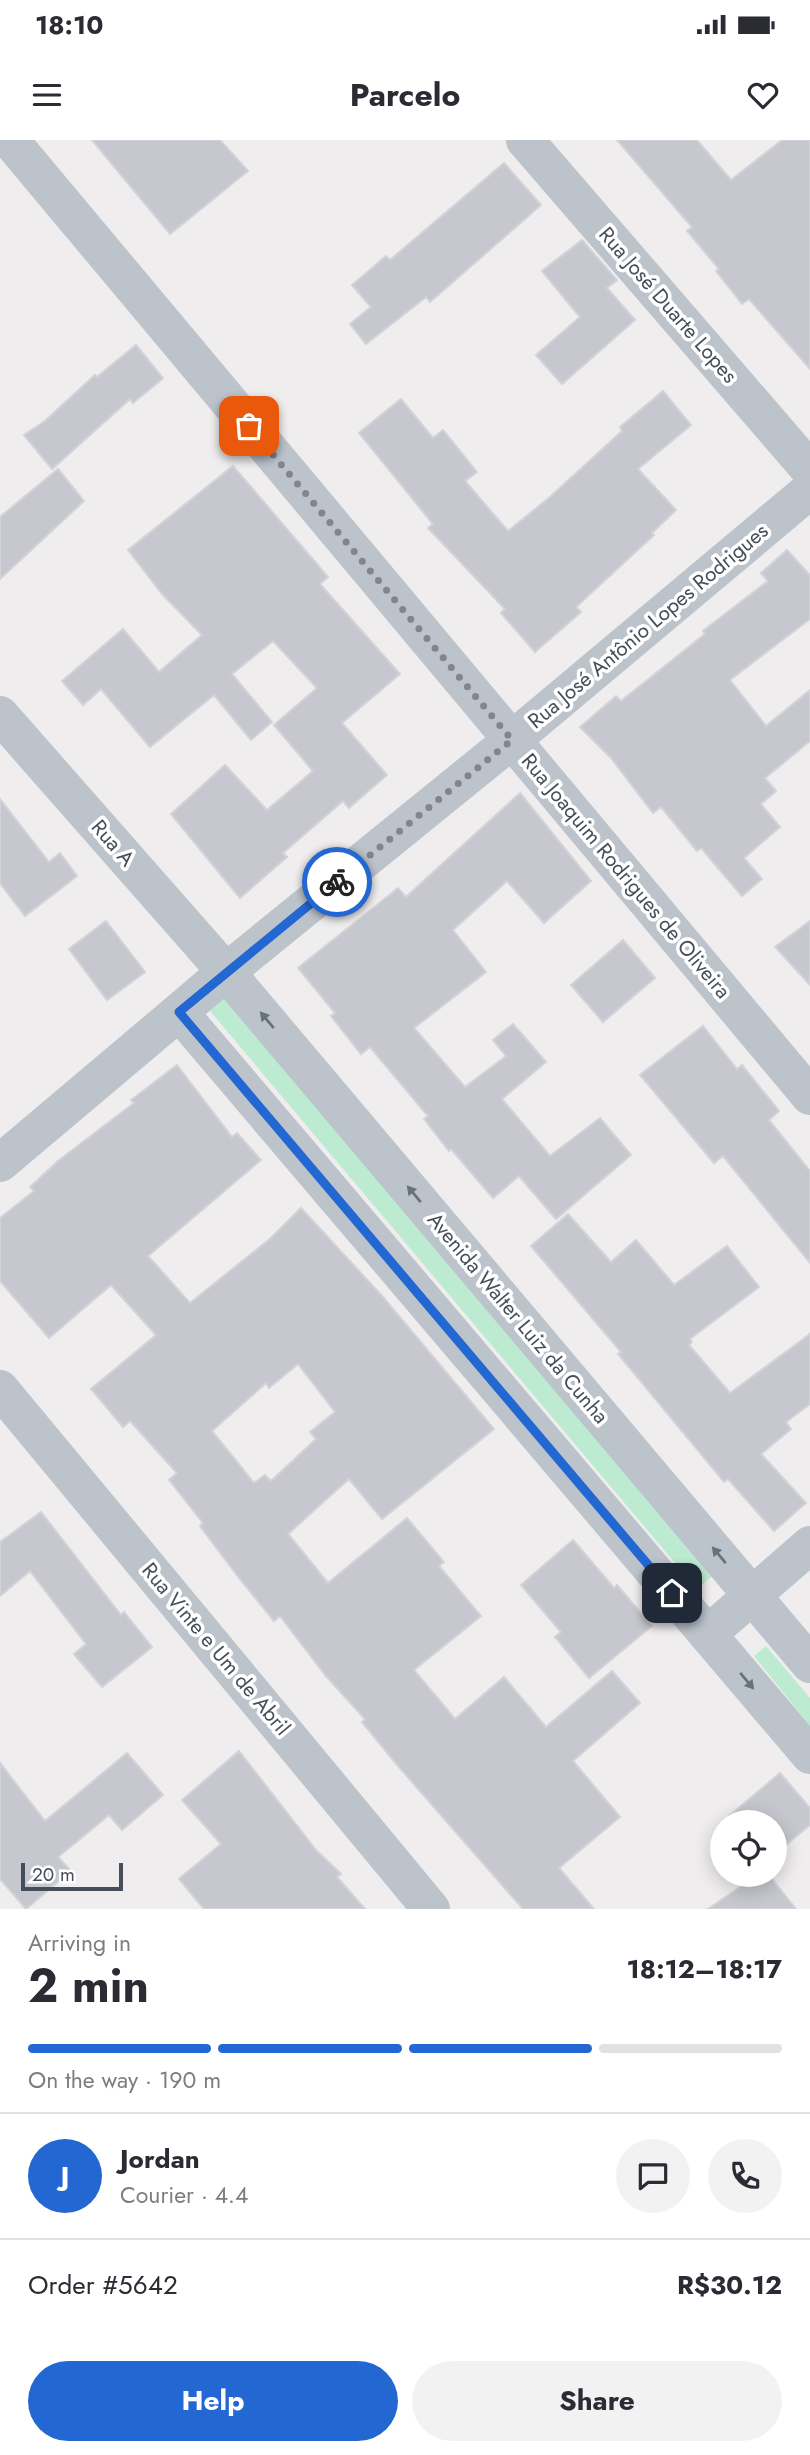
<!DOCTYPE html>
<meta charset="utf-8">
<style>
:root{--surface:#fff;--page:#f2f2f3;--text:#2b2b33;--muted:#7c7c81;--line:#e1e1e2;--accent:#2367d3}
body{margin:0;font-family:Jost,sans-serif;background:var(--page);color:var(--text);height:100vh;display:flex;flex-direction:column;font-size:26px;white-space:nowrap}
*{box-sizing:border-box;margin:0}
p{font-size:23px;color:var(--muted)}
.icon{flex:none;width:38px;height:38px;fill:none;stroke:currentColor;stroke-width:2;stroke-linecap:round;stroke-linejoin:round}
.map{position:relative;height:1769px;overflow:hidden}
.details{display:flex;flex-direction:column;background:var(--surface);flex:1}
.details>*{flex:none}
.controls{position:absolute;left:710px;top:1670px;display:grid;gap:14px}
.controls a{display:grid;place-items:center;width:77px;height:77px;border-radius:50%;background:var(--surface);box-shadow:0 4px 18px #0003;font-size:35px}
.scale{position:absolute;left:21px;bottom:18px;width:102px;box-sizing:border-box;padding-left:7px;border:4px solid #464f59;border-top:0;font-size:19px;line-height:24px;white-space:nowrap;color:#464f59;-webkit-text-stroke:5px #fff;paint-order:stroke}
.pin{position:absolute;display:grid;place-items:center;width:60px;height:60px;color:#fff;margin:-30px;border-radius:14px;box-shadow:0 4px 10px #0006}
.courier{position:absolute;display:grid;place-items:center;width:70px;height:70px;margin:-35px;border:5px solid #2367d3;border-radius:50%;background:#fff;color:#222;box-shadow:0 2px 9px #0007}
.head em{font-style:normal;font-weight:700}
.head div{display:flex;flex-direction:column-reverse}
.head{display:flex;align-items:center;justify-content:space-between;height:119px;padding:0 28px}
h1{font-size:46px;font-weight:700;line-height:52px}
.bar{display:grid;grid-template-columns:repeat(4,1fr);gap:10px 7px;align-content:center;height:84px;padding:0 28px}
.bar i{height:9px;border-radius:5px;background:var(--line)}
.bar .on{background:var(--accent)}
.bar p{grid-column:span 4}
.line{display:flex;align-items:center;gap:18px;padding:0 28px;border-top:2px solid var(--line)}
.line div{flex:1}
.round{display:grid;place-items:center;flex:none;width:74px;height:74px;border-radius:37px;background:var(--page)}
.primary-button{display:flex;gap:14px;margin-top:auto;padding:14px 28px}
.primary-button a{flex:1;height:80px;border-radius:42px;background:var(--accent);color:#fff;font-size:28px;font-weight:700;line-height:80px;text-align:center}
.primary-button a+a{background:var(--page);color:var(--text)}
.status{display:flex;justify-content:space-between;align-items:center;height:49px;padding:0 35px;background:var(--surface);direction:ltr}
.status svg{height:19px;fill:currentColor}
header{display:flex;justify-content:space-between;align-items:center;height:91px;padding:0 28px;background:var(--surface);font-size:32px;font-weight:700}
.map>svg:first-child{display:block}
.green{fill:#bdebd1}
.building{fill:#c7c8cf;stroke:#d1d3d8;stroke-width:2;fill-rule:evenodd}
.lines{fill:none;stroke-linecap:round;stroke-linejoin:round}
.minor{stroke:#bcc3cb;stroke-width:38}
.tertiary{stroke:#bcc3cb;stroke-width:38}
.oneway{fill:#69727b}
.done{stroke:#81868d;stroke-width:7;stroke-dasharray:0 12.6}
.route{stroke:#2367d3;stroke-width:9}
.labels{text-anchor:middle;stroke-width:7;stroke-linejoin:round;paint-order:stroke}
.street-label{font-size:21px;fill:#464f59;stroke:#fff}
</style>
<div class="status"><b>18:10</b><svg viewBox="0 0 49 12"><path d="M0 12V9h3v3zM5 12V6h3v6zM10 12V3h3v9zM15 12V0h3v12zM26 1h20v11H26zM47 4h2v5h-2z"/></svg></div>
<header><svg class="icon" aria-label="menu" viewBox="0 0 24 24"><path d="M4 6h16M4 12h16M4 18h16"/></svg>Parcelo<svg class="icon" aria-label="heart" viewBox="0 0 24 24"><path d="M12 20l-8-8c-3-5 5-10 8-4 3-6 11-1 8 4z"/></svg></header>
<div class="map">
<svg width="810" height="1769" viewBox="0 0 810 1769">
<rect width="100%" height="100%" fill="#efeded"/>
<g class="green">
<path d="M221 853 712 1436 697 1449 205 865Z"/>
<path d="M766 1506 810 1558V1586L754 1516Z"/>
</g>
<g class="building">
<path d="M92 0H220L248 31 170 94Z"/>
<path d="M617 0H697L731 40 782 0H810V229L749 159 742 164 716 131 719 129 687 91 692 87Z"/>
<path d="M504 23 541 65 430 162 426 157 366 204 350 184 371 167 352 145 386 116 390 120Z"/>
<path d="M582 100 617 140 607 148 635 180 562 244 536 215 580 177 542 131Z"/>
<path d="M136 205 163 238 133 263 130 259 52 329 24 295 45 281 95 235 97 237Z"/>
<path d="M663 251 691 285 638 329 676 370 652 393 654 395 576 467 581 472 535 512 501 473 505 469 428 388 433 384 359 293 401 259 433 298 443 290 477 332 465 341 508 391 550 357 622 291 620 287Z"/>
<path d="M233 326 328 437 320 444 400 534 342 583 387 635 349 668 343 661 283 713 287 717 240 758 171 674 225 625 267 670 313 631 274 585 317 548 273 501 232 534 272 582 251 600 214 555 150 607 101 549 83 565 62 541 123 489 159 532 202 495 163 455 128 410Z"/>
<path d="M58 329 84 361 0 439V377Z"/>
<path d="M787 410 810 435V479L730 540 766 586 810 550V601L765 638 776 651 761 664 780 687 744 718 762 739 742 756 701 708 697 711 661 667 653 673 611 618 580 587 616 556 621 561 705 494 703 491 768 441 761 433Z"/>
<path d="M520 653 591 741 544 783 507 741 453 790 486 832 414 888 465 947 506 916 493 900 513 884 546 922 502 959 550 1016 600 978 631 1015 556 1079 519 1036 493 1058 451 1009 449 1011 424 979 428 976 370 907 361 914 331 876 335 873 298 828 398 748 406 757Z"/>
<path d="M0 659 49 722 60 713 77 736 25 776 0 743Z"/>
<path d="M106 781 145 832 107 860 69 809Z"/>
<path d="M810 781V845L775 807Z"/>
<path d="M623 800 655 838 603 882 571 845Z"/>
<path d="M703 886 737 929 742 925 779 971 769 980 810 1031V1123L723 1016 714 1023 640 935Z"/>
<path d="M177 925 232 997 237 993 261 1020 148 1116 190 1163 271 1098 301 1068 383 1157 494 1289 382 1379 349 1339 288 1394 328 1443 407 1378 444 1422 439 1426 481 1476 414 1530 455 1579 504 1537 546 1587 612 1531 640 1563 573 1621 620 1677 559 1728 594 1769H523L398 1626 362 1582 365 1579 326 1536 280 1476 274 1481 239 1438 200 1386 203 1383 169 1340 177 1333 130 1281 123 1287 91 1249 156 1195 111 1145 49 1198 0 1141V1078L34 1051 30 1047 58 1021 134 963 131 960ZM298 1224 335 1272 310 1292 316 1299 271 1341 265 1335 254 1343 212 1291 266 1243 269 1248Z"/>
<path d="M568 1074 611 1122 636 1100 674 1145 727 1106 759 1147 690 1199 692 1202 689 1205 730 1253 810 1194V1264L786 1282 791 1289 761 1314 806 1363 774 1391 728 1339 724 1342 618 1214 621 1212 531 1106Z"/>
<path d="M41 1372 121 1475 124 1472 152 1507 102 1547 74 1514 86 1504 30 1431 0 1456V1402Z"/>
<path d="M573 1400 614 1448 617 1445 652 1486 589 1538 555 1497 561 1492 521 1445Z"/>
<path d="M239 1611 316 1710 341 1734 337 1737 365 1769H204L179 1739 221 1704 182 1660Z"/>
<path d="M127 1613 163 1655 122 1690 109 1675 58 1717 71 1731 26 1769 0 1739V1623L45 1681Z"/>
<path d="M780 1633 810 1668V1685L775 1714V1682H722Z"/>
<path d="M759 1734H768L796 1769H708Z"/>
</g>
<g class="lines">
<g class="minor">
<path d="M10 0 810 956"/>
<path d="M525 0 810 330"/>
<path d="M0 575 226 832 512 600 810 350"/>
<path d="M0 1023 179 872"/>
<path d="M0 1249 431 1769"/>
<path d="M708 1494 810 1405"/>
</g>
<path class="tertiary" d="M810 1524 226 832 179 872 810 1615"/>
</g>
<defs><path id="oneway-solid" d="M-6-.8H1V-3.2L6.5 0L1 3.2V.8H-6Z" transform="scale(1.75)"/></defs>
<g class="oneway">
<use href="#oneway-solid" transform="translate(267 880) rotate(-130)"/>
<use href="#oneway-solid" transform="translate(414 1054) rotate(-130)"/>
<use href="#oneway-solid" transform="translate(719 1415) rotate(-130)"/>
<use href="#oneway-solid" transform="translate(747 1541) rotate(50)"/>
</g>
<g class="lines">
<path class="done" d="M249 286 512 600 337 742"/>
<path class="route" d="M337 742 179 872 672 1453"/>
</g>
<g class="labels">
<g class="street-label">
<text transform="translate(668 165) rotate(49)" y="7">Rua José Duarte Lopes</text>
<text transform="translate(648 486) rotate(-40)" y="7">Rua José Antônio Lopes Rodrigues</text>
<text transform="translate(113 703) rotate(49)" y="7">Rua A</text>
<text transform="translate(626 736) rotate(50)" y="7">Rua Joaquim Rodrigues de Oliveira</text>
<text transform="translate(518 1178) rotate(50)" y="7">Avenida Walter Luiz da Cunha</text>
<text transform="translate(216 1509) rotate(50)" y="7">Rua Vinte e Um de Abril</text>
</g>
</g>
</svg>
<div class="controls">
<a><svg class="icon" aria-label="locate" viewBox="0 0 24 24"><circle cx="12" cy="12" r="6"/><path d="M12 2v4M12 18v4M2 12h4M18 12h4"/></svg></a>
</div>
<div class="scale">20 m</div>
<div class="pin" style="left:249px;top:286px;background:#ea580c"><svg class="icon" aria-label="bag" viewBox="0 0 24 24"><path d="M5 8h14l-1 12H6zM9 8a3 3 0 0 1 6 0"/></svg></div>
<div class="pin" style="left:672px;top:1453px;background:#1f2937"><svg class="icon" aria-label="home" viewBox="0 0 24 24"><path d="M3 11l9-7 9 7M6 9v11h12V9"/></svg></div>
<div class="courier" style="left:337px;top:742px"><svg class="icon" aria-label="bike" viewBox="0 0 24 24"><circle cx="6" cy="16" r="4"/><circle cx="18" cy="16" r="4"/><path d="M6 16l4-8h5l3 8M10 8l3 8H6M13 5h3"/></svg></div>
</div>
<section class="details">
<div class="head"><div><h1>2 min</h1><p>Arriving in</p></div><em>18:12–18:17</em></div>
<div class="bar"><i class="on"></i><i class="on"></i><i class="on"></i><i></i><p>On the way · 190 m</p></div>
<div class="line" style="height:126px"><b class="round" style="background:var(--accent);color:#fff">J</b><div><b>Jordan</b><p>Courier · 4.4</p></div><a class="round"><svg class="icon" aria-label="chat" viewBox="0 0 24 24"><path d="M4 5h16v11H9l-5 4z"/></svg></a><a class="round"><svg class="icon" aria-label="phone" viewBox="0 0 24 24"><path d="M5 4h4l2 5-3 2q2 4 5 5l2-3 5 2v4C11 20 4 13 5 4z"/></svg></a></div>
<div class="line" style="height:91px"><div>Order #5642</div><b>R$30.12</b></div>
<div class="primary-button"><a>Help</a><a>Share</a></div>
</section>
